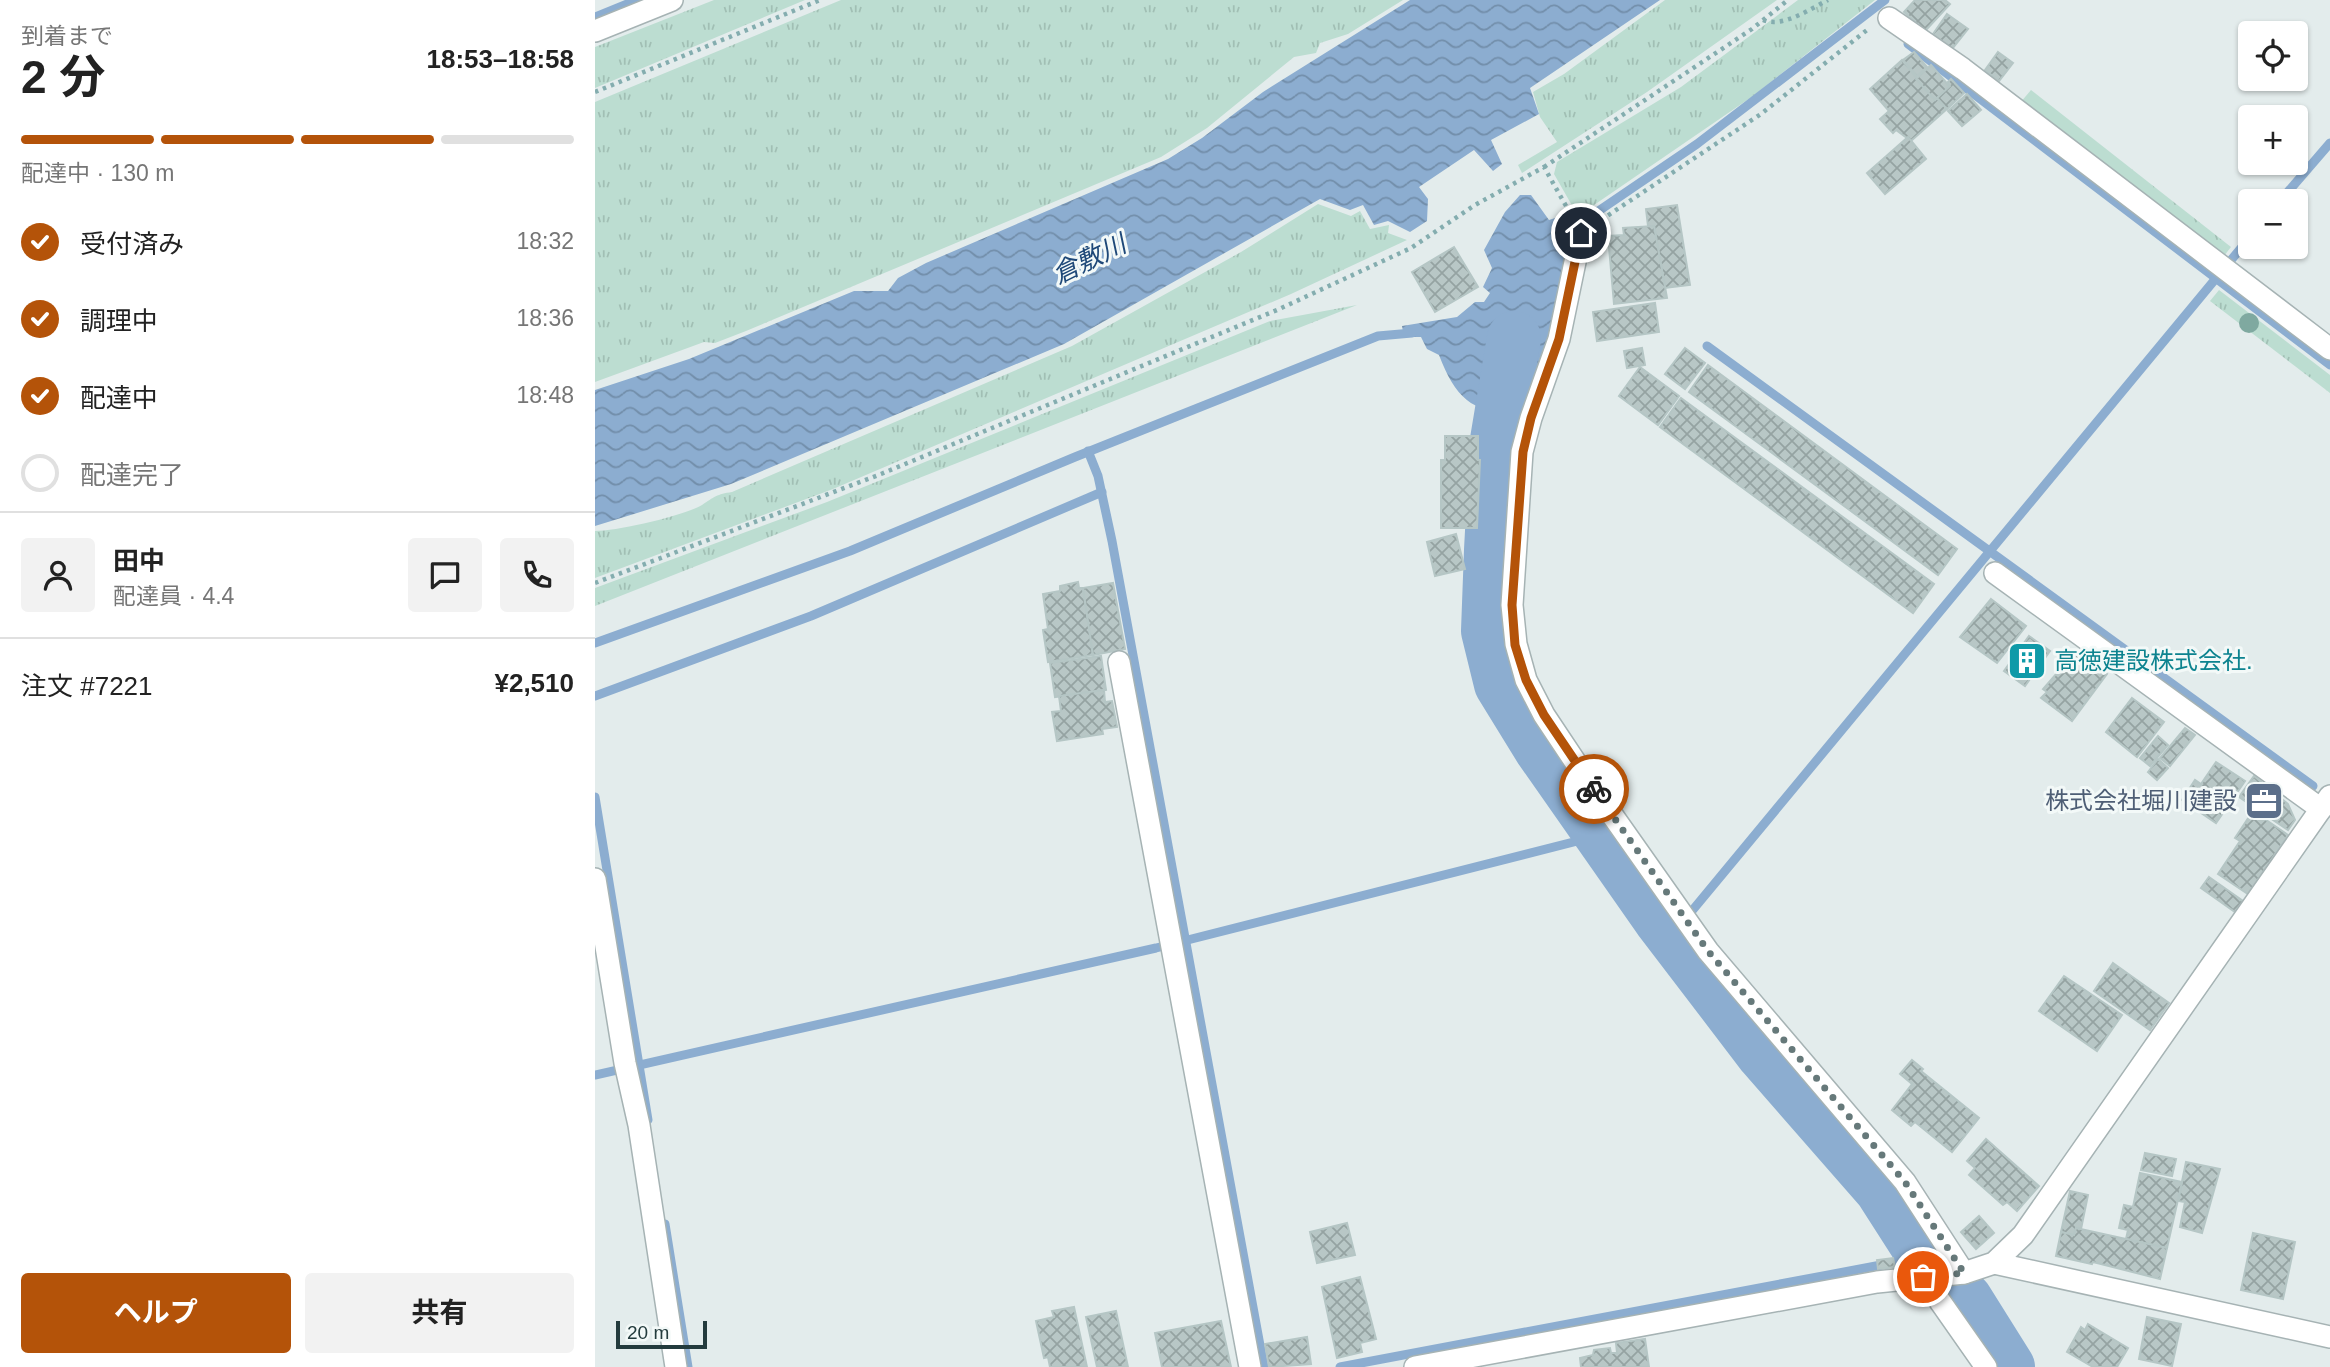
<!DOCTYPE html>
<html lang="ja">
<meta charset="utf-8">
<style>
:root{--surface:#fff;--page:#f2f2f2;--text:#222;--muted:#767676;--line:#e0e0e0;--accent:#b45309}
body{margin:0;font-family:Helvetica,"Noto Sans JP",sans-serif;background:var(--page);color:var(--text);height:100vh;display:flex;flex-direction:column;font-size:26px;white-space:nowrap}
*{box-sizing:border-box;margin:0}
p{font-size:23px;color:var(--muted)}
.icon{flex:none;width:38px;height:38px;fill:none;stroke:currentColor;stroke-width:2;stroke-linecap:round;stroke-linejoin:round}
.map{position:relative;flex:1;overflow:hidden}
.panel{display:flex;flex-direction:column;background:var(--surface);width:595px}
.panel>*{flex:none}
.fabs{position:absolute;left:1643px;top:21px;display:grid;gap:14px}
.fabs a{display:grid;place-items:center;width:70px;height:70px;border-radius:7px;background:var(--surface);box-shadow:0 2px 5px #0004;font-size:35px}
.scale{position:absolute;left:21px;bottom:18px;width:91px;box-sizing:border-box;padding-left:7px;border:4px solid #233b3d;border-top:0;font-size:19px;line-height:24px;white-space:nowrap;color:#233b3d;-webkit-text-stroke:5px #f3f9f8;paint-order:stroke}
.pin{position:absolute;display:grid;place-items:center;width:60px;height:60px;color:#fff;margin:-30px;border:4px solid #fff;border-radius:50%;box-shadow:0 2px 7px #0007}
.courier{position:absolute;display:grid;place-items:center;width:70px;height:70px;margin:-35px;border:5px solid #b45309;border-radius:50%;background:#fff;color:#222;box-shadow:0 2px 9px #0007}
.head em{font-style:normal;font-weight:700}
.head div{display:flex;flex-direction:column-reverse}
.head{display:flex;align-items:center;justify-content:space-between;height:119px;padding:0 21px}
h1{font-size:46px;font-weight:700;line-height:52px}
.bar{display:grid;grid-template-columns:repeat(4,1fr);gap:10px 7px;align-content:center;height:84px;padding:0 21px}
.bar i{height:9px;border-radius:5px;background:var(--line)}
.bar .active{background:var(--accent)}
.bar p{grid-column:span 4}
.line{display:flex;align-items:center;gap:18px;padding:0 21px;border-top:2px solid var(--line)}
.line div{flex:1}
.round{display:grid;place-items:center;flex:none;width:74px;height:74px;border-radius:7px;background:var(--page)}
ol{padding:0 21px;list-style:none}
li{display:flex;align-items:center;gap:21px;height:77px}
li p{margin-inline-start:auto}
li .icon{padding:7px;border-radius:50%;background:var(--accent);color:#fff;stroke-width:4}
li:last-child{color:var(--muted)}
li i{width:38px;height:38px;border:4px solid var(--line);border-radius:50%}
.primary-button{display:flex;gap:14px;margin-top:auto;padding:14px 21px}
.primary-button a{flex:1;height:80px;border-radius:7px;background:var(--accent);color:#fff;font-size:28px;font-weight:700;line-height:80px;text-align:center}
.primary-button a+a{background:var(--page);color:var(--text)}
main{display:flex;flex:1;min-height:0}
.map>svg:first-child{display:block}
.grass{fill:url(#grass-tufts)}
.water{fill:url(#water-waves)}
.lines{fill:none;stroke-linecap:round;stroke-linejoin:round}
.stream{stroke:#8cadd0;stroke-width:9}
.river{stroke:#8cadd0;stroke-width:54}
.building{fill:url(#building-cross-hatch);stroke:#b5c6c5;stroke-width:2}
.minor-casing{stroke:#a6b3b4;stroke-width:24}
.path{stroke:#84adaf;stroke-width:4.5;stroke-dasharray:3.5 5;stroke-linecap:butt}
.minor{stroke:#fff;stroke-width:21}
.tree{fill:#7fa9a0}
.done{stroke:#66797a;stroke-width:7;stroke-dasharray:0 12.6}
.route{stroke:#b45309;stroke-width:9}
.labels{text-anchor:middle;stroke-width:6;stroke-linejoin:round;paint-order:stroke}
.culture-label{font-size:24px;fill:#0d838f;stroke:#f3f9f8;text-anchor:start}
.service-label{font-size:24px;fill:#4e5e75;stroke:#f3f9f8;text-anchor:end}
.water-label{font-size:26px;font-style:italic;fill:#1e4878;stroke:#f3f9f8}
</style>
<main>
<section class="panel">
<div class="head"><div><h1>2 分</h1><p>到着まで</p></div><em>18:53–18:58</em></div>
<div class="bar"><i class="active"></i><i class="active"></i><i class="active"></i><i></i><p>配達中 · 130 m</p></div>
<ol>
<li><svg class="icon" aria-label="check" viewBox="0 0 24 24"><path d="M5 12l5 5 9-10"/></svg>受付済み<p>18:32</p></li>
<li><svg class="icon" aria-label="check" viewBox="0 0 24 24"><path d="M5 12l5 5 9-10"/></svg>調理中<p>18:36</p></li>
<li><svg class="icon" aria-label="check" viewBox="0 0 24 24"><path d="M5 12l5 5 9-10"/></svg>配達中<p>18:48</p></li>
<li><i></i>配達完了</li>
</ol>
<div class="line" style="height:126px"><a class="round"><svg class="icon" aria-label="person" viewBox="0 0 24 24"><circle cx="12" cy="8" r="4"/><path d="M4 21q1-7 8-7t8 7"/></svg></a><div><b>田中</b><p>配達員 · 4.4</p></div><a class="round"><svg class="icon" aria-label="chat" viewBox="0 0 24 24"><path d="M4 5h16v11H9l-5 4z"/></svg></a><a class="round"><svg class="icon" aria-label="phone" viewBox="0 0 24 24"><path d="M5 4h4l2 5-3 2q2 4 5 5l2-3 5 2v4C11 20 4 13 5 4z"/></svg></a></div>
<div class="line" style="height:91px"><div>注文 #7221</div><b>¥2,510</b></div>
<div class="primary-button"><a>ヘルプ</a><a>共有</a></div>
</section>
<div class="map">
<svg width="1735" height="1367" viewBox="0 0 1735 1367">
<defs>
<pattern id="grass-tufts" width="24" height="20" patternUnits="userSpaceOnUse" patternTransform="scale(1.75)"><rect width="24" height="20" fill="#bcddd1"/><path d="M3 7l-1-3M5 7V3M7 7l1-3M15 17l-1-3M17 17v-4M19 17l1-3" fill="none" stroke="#a1bfb4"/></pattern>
<pattern id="water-waves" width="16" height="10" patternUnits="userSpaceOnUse" patternTransform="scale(1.75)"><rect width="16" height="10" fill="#8cadd0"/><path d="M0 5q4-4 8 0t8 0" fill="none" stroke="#728eaa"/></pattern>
<pattern id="building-cross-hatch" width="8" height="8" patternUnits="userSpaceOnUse" patternTransform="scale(1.75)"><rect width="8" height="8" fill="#b8c7c6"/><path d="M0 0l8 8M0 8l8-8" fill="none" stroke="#95a3a2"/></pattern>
</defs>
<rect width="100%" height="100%" fill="#e3ecec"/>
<g class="grass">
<path d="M119 0H210L0 88V47Z"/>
<path d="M246 0H808L753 34 725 43 721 53 699 57 612 128 566 157 151 331 120 343 109 342 0 382V102Z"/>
<path d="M1070 0H1182L1052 92 927 173 923 165 962 142 945 117 938 92 969 74Z"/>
<path d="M1203 0H1280L1158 96 983 216 959 174 962 162 1086 87Z"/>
<path d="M1436 90 1636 247 1625 261 1425 103Z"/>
<path d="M723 204 756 216 765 211 775 229 794 225 793 233 812 240 696 294 238 489 0 578V531C22 531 88 516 107 505 119 497 122 494 137 492L477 346 646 252Z"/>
<path d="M1624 290 1735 375V393L1615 301Z"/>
<path d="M762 305 0 606V588L232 502 675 321Z"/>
</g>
<g class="water">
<path d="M815 0H1065L935 88 944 114 896 140 907 164 898 171 879 150 824 187 833 199 832 221 815 232 793 221 779 225 768 205 755 210 725 199 469 344 136 484 0 526V390L94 359 259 291H293L303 278 331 263 573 159 607 138 668 92Z"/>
<path d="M925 195H936L954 220 969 215 980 233 947 373 930 412C880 415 862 402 844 355L832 349 826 337H809L807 326 862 317 880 302H889L895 293 888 287 897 268 889 250 910 212Z"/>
</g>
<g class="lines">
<g class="stream">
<path d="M0 17 42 0"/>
<path d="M1313 44 1735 365"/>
<path d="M1685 201 1735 143"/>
<path d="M977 229 1102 144 1290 0"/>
<path d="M1112 346 1718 786"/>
<path d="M493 451 503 476 517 541 669 1367"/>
<path d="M0 643 255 551 480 457 783 336 817 333"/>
<path d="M0 696 216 616 507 492"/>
<path d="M0 797 53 1120"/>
<path d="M1077 935 1656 236"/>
<path d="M0 1075 561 948 1006 835"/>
<path d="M70 1224 93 1367"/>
<path d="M745 1367 1302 1262 1327 1253"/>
</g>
<path class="river" d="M919 338 902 440 896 550 893 631 906 684 946 749 1065 919 1168 1054 1286 1189 1327 1253 1371 1300 1413 1367"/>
</g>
<g class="building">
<path d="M1320 0H1350L1355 4 1330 31 1309 12Z"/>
<path d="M1352 14 1373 29 1357 49 1338 34Z"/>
<path d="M1319 52 1332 67 1322 76 1308 60Z"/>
<path d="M1403 52 1418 63 1404 81 1390 70Z"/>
<path d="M1307 60 1340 100 1342 98 1352 109 1316 141 1301 130 1298 133 1285 119 1294 111 1275 89Z"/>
<path d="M1336 65 1355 87 1340 100 1321 79Z"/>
<path d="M1356 79 1369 93 1352 109 1342 98 1355 86 1352 83Z"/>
<path d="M1372 94 1386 110 1367 126 1353 111Z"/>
<path d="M1313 137 1331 159 1290 194 1272 173Z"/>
<path d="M1082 205 1095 285 1070 288 1059 226H1053L1051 209Z"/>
<path d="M1059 226 1072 298 1019 304 1013 236 1029 235 1028 228Z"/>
<path d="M859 247 883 287 840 312 817 272Z"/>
<path d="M1060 303 1064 332 1002 341 998 312Z"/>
<path d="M1047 348 1050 365 1032 368 1029 351Z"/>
<path d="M1090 348 1110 363 1090 389 1070 374Z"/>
<path d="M1113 365 1362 549 1343 575 1094 392Z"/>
<path d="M1045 367 1084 396 1063 425 1024 396Z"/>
<path d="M1086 398 1339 584 1318 613 1065 427Z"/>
<path d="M850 436H883V460H885L882 528H846V460H850Z"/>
<path d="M861 534 870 569 840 576 832 542Z"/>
<path d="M483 582 484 588H488L498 655 453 662 448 630 453 629 448 594 465 591V586Z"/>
<path d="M518 583 530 649 498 655 488 588Z"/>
<path d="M1396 599 1431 626 1402 663 1365 637Z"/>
<path d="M1434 636 1455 651 1430 686 1409 671Z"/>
<path d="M1481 651 1512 674 1477 721 1446 698 1452 692 1448 689Z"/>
<path d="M506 656 511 690 460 697 455 663Z"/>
<path d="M509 690 510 702 517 701 522 727 507 729 508 734 462 741 457 712 466 711 464 696Z"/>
<path d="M1537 698 1569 722 1542 757 1511 732Z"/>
<path d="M1590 728 1600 735 1575 766 1565 758Z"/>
<path d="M1563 736 1573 745 1555 766 1545 758Z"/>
<path d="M1563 759 1573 768 1562 780 1553 772Z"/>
<path d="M1621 762 1650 781 1621 823 1587 800 1600 780 1606 784Z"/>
<path d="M1659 776 1693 804 1700 820 1693 830 1644 797Z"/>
<path d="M1658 811 1693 835 1653 894 1623 874 1645 841 1640 838Z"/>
<path d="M1614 877 1648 901 1640 912 1606 888Z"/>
<path d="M1518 963 1574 1003 1555 1030 1499 991Z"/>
<path d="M1469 976 1527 1015 1502 1051 1444 1011Z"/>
<path d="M1317 1060 1328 1069 1326 1071 1384 1118 1357 1152 1320 1122 1316 1126 1297 1110 1317 1084 1305 1074Z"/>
<path d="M1391 1139 1444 1186 1422 1211 1412 1202 1408 1205 1374 1175 1380 1168 1372 1161Z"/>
<path d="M1550 1153 1581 1159 1577 1176 1546 1170Z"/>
<path d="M1591 1162 1625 1169 1607 1233 1585 1227 1590 1202 1583 1201Z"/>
<path d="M1545 1173 1587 1182 1572 1248 1531 1239 1533 1230 1524 1228 1529 1205 1538 1207Z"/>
<path d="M1475 1191 1493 1195 1486 1229 1481 1228 1479 1235 1466 1232Z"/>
<path d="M1384 1216 1399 1233 1381 1249 1366 1232Z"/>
<path d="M752 1223 760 1255 722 1263 715 1232Z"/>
<path d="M1481 1228 1572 1248 1565 1279 1498 1262 1497 1264 1461 1256 1466 1232 1479 1235Z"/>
<path d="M1658 1233 1700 1242 1688 1299 1646 1290Z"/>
<path d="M1298 1258 1300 1267 1283 1269 1282 1260Z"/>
<path d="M765 1277 781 1339 765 1343 767 1352 742 1358 727 1287Z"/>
<path d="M479 1307 492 1367H455L453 1357 449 1358 441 1321 459 1317 457 1311Z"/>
<path d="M521 1311 533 1367H502L491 1317Z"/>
<path d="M1552 1317 1586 1324 1577 1366 1544 1359Z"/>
<path d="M626 1321 636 1367H567L560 1333Z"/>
<path d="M1493 1324 1533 1348 1522 1367H1498L1472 1352 1486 1327 1490 1330Z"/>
<path d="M712 1337 716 1364 674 1367 670 1344Z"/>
<path d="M1050 1339 1054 1367H986L985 1358 998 1355 999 1350 1015 1348 1016 1353H1022L1021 1343Z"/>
</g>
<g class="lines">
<g class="minor-casing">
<g id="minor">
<path d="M1294 18 1368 69 1735 349"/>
<path d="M0 31 77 0"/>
<path d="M986 233 964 339 936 418 927 452 917 605 921 644 931 680 949 715 989 775 1113 951 1310 1182 1369 1273"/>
<path d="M1400 573 1726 809"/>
<path d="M524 662 655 1367"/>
<path d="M0 879 30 1063 44 1125 81 1367"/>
<path d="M1399 1263 1735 1337"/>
<path d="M1328 1277 1391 1367"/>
<path d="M820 1367 1282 1282 1369 1273 1399 1263 1428 1235 1735 796"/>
</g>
</g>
<g class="path">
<path d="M1168 20C1188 28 1215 9 1233 0"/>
<path d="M0 92 225 0"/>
<path d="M949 167 1157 29 1193 0"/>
<path d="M1006 220 1166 114 1272 30"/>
<path d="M0 583 286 474 682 310 816 248 880 205 949 167 975 213"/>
</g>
<use href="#minor" class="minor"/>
</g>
<circle class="tree" cx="1654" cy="323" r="10"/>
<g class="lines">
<path class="done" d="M999 789 1113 951 1310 1182 1369 1273 1328 1277"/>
<path class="route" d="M986 233 964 339 936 418 928 452 917 605 920 645 931 680 949 715 999 789"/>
</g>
<defs>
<g id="building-square" transform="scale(2.0125)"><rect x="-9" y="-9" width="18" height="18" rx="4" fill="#0f9aa8" stroke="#f3f9f8"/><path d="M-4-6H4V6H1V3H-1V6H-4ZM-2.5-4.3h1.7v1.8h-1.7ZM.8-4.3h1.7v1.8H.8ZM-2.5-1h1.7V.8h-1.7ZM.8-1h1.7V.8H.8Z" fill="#fff"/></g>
<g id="office-square" transform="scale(2.0125)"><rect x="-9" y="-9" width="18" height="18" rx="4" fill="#5c6f8a" stroke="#f3f9f8"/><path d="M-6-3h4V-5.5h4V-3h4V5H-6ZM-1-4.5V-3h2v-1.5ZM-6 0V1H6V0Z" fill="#fff"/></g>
</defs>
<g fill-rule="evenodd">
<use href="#building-square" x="1432" y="661"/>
<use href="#office-square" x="1669" y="801"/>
</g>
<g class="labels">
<g class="culture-label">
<text x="1459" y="669">高徳建設株式会社.</text>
</g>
<g class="service-label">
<text x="1642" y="809">株式会社堀川建設</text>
</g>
<g class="water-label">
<text transform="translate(494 259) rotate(-26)" y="9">倉敷川</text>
</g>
</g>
</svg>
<div class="fabs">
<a><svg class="icon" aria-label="locate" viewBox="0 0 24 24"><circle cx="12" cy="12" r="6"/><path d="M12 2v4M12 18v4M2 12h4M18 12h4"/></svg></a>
<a>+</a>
<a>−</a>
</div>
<div class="scale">20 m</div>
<div class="pin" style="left:1328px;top:1277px;background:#ea580c"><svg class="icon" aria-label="bag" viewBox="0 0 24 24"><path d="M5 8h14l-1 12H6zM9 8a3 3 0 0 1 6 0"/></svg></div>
<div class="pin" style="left:986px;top:233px;background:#1f2937"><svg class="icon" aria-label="home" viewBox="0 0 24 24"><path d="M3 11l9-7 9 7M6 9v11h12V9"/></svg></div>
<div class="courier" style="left:999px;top:789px"><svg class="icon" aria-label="bike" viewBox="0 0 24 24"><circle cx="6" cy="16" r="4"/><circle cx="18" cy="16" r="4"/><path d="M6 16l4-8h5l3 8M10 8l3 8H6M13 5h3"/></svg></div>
</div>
</main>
